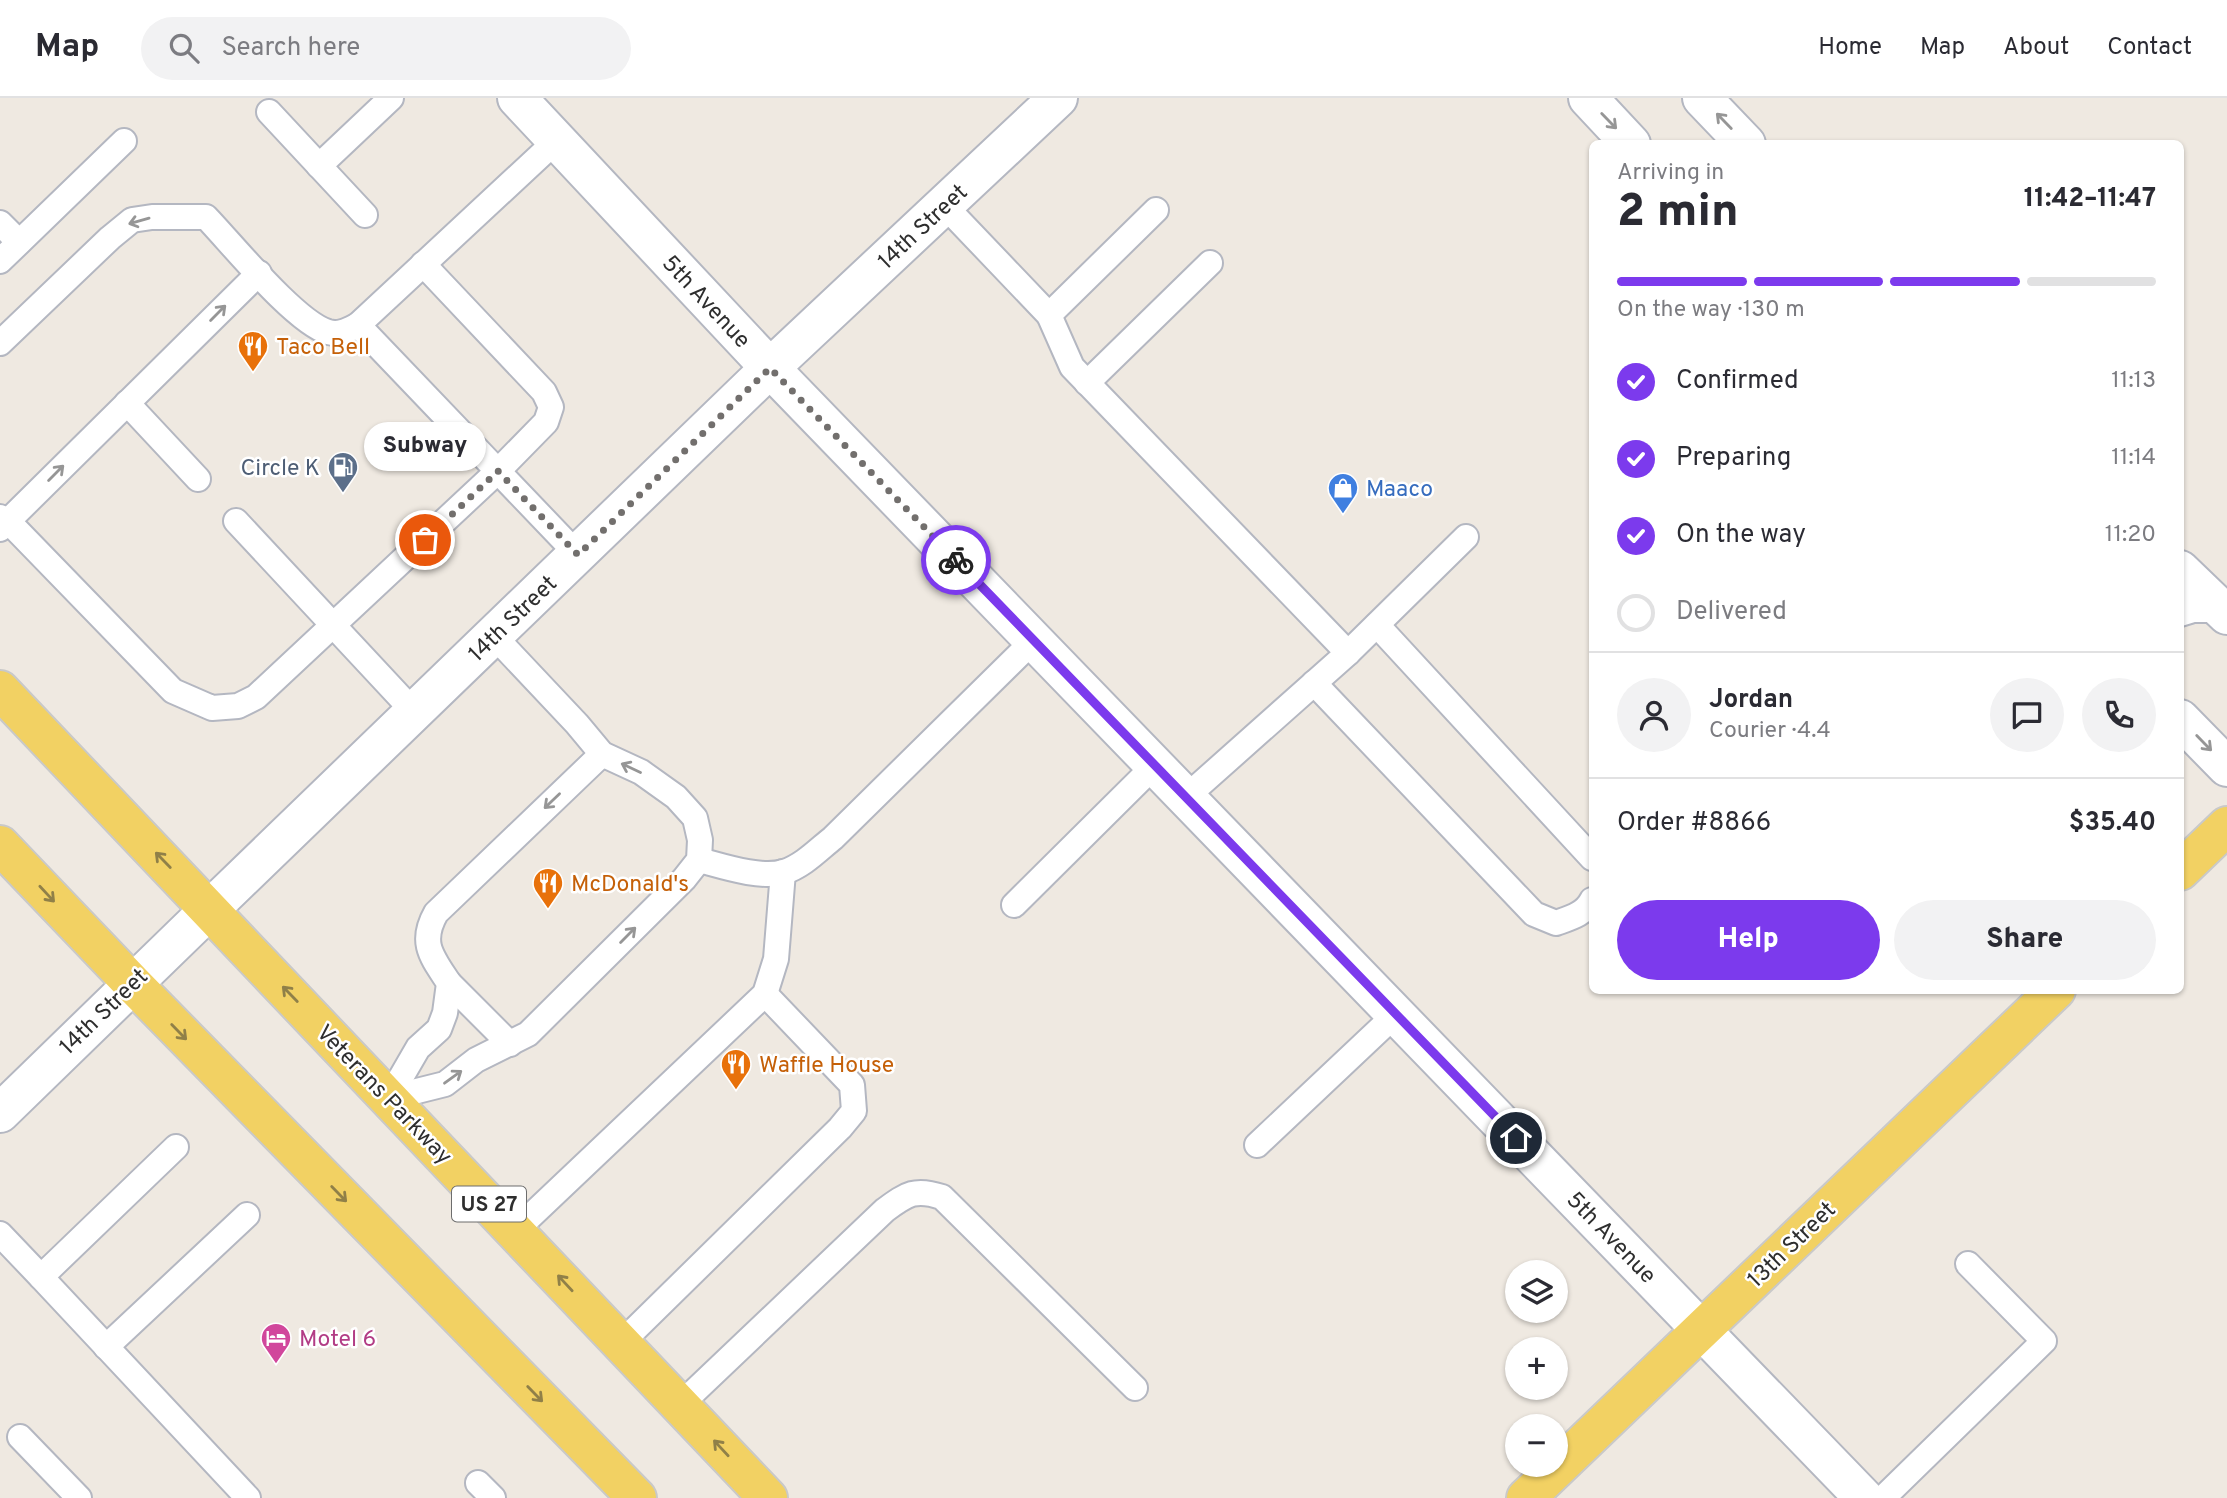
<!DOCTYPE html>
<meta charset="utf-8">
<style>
:root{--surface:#fff;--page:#f2f2f3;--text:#2b2b33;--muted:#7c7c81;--line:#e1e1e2;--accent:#7c3aed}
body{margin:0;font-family:Overpass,sans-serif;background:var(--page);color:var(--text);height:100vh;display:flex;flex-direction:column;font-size:26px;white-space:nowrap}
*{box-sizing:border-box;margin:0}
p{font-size:23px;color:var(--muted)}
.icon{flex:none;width:38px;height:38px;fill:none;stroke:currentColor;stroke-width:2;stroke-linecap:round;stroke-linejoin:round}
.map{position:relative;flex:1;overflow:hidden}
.details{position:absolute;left:1589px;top:42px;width:595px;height:854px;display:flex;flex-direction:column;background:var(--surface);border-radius:10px;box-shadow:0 2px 5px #0004}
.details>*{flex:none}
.fabs{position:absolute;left:1505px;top:1162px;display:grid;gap:14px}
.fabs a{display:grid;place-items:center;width:63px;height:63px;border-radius:50%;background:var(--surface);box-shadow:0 2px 5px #0004;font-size:35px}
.pin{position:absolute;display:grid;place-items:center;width:60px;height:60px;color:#fff;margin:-30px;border:4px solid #fff;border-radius:50%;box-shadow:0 2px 7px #0007}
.courier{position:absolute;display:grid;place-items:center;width:70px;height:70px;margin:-35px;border:5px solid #7c3aed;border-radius:50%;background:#fff;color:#222;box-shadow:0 2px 9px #0007}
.bubble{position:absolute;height:49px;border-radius:24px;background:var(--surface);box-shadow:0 2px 5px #0004;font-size:23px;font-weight:800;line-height:49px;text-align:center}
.headline em{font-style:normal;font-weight:800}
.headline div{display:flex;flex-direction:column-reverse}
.headline{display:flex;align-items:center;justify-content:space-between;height:119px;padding:0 28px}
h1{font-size:46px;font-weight:800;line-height:52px}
.bar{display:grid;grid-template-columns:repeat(4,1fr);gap:10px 7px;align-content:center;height:84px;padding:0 28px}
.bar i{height:9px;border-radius:5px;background:var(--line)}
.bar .selected{background:var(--accent)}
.bar p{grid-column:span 4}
.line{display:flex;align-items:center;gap:18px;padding:0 28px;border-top:2px solid var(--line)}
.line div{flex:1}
.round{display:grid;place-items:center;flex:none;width:74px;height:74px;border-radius:37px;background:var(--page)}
ol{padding:0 28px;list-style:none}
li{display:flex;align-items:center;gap:21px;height:77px}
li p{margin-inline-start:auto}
li .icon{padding:7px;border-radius:50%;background:var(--accent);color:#fff;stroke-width:4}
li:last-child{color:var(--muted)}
li i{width:38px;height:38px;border:4px solid var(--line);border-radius:50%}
.cta{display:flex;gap:14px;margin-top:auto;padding:14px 28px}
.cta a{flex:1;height:80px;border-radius:42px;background:var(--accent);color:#fff;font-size:28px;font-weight:800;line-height:80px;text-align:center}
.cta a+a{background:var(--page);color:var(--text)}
header{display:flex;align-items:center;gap:42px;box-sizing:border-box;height:98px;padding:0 35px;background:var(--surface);border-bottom:2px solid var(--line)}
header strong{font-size:33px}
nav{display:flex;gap:38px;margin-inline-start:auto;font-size:24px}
.search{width:490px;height:63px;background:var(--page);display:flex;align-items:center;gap:18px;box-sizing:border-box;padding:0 24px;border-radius:38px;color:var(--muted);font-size:26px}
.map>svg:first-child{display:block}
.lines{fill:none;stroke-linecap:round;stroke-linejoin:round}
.lane-casing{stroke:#b4b7c1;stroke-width:28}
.street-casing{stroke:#b4b7c1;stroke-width:42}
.secondary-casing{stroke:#b4b7c1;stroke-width:42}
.primary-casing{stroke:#c9c9c9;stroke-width:42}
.lane{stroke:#fff;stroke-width:24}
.street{stroke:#fff;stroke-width:38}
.secondary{stroke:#fff;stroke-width:38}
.primary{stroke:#f2d163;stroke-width:38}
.oneway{stroke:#969696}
.oneway2{stroke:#908048}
.done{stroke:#726f6d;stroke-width:7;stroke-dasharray:0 12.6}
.route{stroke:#7c3aed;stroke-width:9}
.labels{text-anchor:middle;stroke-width:5;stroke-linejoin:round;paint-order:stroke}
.shield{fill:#fff;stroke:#6d6d6d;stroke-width:2}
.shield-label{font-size:21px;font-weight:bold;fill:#2e2e2e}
.street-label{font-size:23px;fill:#2e2e2e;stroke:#fff}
.food-label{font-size:23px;fill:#c56008;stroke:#fff;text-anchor:start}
.service-label{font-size:23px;fill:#4e5e75;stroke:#fff;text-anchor:end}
.shop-label{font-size:23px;fill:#366cbe;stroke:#fff;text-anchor:start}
.hotel-label{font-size:23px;fill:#b23c85;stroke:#fff;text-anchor:start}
</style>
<header>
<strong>Map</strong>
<div class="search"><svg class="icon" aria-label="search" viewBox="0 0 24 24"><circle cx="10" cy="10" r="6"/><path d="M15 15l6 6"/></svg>Search here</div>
<nav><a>Home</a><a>Map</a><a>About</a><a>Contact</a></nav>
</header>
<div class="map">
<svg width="2227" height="1400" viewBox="0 0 2227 1400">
<rect width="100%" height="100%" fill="#efe9e1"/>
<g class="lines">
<g class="lane-casing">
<g id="lane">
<path d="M269 14 365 117"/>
<path d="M319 68 391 0"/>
<path d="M944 107 1049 217 1072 269 1348 555 1186 699"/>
<path d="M0 125 19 144"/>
<path d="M0 163 124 43"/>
<path d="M1049 217 1156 112"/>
<path d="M358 227 578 457"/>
<path d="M0 245 110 140 132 122 152 119H206C232 146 295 224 328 234 340 237 348 232 358 227L557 42"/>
<path d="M1087 285 1210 165"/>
<path d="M127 305 198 381"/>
<path d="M0 419 8 423 173 593 212 610 238 608 256 599 498 373 546 324 551 309 544 294 423 166"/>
<path d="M236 423 415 615"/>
<path d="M0 431 259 175"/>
<path d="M2180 516 2193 512H2223"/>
<path d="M1377 527 1592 760"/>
<path d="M1348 555 1466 439"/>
<path d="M1314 585 1534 816 1556 825C1570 820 1585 816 1592 802"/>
<path d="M699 762C722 768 760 781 784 774 803 768 818 752 833 740L1034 542"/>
<path d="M1014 807 1155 667"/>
<path d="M449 885 510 946"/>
<path d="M389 1000 445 986 476 962 528 936 684 781 699 762 700 742 695 720 676 699 641 674 602 656 577 626 494 538"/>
<path d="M389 1000 418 950 439 931 445 915 449 885C432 859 419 845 436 815L602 656"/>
<path d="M1257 1047 1396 916"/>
<path d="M515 1133 765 896 776 861 783 774"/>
<path d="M0 1136 41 1179 176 1049"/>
<path d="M41 1179 248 1400"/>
<path d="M621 1245 840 1030 854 1013 852 987 765 896"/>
<path d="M106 1249 247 1117"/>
<path d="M680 1307 885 1112C907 1096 915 1090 942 1099L1135 1290"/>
<path d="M20 1339 79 1400"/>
<path d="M478 1385 493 1400"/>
<path d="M1883 1400 2044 1243 1968 1166"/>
</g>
</g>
<g class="street-casing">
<path id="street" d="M210 811 770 270 1058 0"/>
</g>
<g class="secondary-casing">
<g id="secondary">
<path d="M517 0 770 270 1864 1400"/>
<path d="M1588 0 1631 46"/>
<path d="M1702 0 1746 46"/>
<path d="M2180 472 2227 517"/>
<path d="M2180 621 2227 669"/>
<path d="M0 1015 210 811"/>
</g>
</g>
<g class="primary-casing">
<g id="primary">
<path d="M0 592 768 1400"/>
<path d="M0 747 132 885 637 1400"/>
<path d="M2180 773 2227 728"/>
<path d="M1526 1400 2056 892"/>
</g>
</g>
<use href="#lane" class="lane"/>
<use href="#street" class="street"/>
<use href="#secondary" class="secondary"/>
<use href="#primary" class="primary"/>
</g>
<defs><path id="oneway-shaft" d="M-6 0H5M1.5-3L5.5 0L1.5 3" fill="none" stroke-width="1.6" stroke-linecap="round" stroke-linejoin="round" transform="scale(1.75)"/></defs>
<g class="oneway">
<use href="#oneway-shaft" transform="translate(1609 23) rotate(46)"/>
<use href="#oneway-shaft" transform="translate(1724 23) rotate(-134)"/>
<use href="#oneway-shaft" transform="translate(139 123) rotate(164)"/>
<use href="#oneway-shaft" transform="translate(218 215) rotate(-45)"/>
<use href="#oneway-shaft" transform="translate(56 375) rotate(-45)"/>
<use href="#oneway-shaft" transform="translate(2204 645) rotate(46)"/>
<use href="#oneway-shaft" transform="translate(631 670) rotate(-155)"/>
<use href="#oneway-shaft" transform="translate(552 703) rotate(136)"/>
<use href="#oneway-shaft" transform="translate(628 837) rotate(-45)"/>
<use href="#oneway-shaft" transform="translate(453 979) rotate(-36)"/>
</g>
<g class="oneway2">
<use href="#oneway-shaft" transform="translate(163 762) rotate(-134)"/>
<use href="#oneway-shaft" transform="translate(47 796) rotate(47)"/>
<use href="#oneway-shaft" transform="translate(290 896) rotate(-134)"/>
<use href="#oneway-shaft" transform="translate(179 934) rotate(46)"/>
<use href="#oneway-shaft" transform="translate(339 1096) rotate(46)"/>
<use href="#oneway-shaft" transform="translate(565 1185) rotate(-133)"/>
<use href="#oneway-shaft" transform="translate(535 1296) rotate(46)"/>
<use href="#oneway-shaft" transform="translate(721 1350) rotate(-133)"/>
</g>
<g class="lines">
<path class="done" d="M425 442 498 373 578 457 770 270 956 462"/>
<path class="route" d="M956 462 1516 1040"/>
</g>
<defs>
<g id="restaurant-pin" transform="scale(1.575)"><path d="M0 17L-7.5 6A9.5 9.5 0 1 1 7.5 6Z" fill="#e8710a" stroke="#fff"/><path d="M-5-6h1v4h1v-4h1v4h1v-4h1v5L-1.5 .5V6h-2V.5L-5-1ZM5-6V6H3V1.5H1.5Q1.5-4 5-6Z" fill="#fff"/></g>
<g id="fuel-pin" transform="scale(1.575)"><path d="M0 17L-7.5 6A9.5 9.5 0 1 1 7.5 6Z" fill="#5c6f8a" stroke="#fff"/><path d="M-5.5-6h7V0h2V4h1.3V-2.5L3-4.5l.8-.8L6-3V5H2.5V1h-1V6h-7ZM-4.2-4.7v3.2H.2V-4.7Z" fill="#fff"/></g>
<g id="shop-pin" transform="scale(1.575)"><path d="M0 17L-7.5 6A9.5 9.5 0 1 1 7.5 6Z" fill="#3f7fe0" stroke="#fff"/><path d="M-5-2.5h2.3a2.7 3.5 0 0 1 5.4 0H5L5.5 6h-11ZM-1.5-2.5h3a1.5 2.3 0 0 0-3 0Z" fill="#fff"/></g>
<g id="hotel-pin" transform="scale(1.575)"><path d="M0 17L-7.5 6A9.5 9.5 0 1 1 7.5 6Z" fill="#d1479c" stroke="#fff"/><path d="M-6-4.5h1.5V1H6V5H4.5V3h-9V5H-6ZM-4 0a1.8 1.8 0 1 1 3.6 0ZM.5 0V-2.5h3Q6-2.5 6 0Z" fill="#fff"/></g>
</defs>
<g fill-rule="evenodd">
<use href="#restaurant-pin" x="253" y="248"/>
<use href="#fuel-pin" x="343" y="369"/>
<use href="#shop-pin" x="1343" y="390"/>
<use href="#restaurant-pin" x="548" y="785"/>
<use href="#restaurant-pin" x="736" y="966"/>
<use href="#hotel-pin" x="276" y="1240"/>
</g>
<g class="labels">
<rect class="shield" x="452" y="1088.5" width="74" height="35" rx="5"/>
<g class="shield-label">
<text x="489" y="1113">US 27</text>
</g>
<g class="street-label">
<text transform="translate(922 128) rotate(-43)" y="8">14th Street</text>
<text transform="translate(707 203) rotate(47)" y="8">5th Avenue</text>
<text transform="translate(512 520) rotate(-44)" y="8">14th Street</text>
<text transform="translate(103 913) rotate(-44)" y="8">14th Street</text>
<text transform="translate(385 996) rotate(46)" y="8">Veterans Parkway</text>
<text transform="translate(1612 1139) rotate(46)" y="8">5th Avenue</text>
<text transform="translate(1791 1146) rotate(-44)" y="8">13th Street</text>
</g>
<g class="food-label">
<text x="276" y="256">Taco Bell</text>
<text x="571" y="793">McDonald's</text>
<text x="759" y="974">Waffle House</text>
</g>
<g class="service-label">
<text x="320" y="377">Circle K</text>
</g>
<g class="shop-label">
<text x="1366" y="398">Maaco</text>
</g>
<g class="hotel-label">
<text x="299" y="1248">Motel 6</text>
</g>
</g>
</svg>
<div class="fabs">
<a><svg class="icon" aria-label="layers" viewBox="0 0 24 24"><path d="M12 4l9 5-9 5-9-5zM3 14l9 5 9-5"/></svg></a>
<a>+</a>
<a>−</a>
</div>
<div class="pin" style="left:425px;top:442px;background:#ea580c"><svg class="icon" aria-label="bag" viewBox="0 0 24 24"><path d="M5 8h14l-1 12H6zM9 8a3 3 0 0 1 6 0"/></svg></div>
<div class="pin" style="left:1516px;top:1040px;background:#1f2937"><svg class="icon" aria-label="home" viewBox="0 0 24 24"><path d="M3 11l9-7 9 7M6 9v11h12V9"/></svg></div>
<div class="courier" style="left:956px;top:462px"><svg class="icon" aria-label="bike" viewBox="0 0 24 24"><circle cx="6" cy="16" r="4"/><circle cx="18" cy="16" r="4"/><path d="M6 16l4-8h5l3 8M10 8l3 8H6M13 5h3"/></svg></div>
<div class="bubble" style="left:364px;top:324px;width:122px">Subway</div>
<section class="details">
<div class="headline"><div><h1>2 min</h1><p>Arriving in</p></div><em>11:42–11:47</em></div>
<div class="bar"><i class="selected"></i><i class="selected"></i><i class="selected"></i><i></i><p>On the way · 130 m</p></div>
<ol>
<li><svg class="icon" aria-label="check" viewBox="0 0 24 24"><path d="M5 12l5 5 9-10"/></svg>Confirmed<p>11:13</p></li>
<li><svg class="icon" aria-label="check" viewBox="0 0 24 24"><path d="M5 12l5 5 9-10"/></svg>Preparing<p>11:14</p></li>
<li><svg class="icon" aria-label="check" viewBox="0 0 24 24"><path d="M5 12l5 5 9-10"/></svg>On the way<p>11:20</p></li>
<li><i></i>Delivered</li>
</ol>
<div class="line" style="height:126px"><a class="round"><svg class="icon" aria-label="person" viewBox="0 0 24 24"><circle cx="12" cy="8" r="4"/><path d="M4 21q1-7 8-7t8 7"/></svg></a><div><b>Jordan</b><p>Courier · 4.4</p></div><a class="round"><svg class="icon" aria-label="chat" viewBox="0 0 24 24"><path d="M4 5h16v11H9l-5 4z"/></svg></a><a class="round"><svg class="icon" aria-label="phone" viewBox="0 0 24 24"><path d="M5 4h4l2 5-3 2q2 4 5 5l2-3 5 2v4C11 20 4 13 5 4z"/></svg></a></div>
<div class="line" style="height:91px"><div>Order #8866</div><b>$35.40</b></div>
<div class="cta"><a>Help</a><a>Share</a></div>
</section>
</div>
